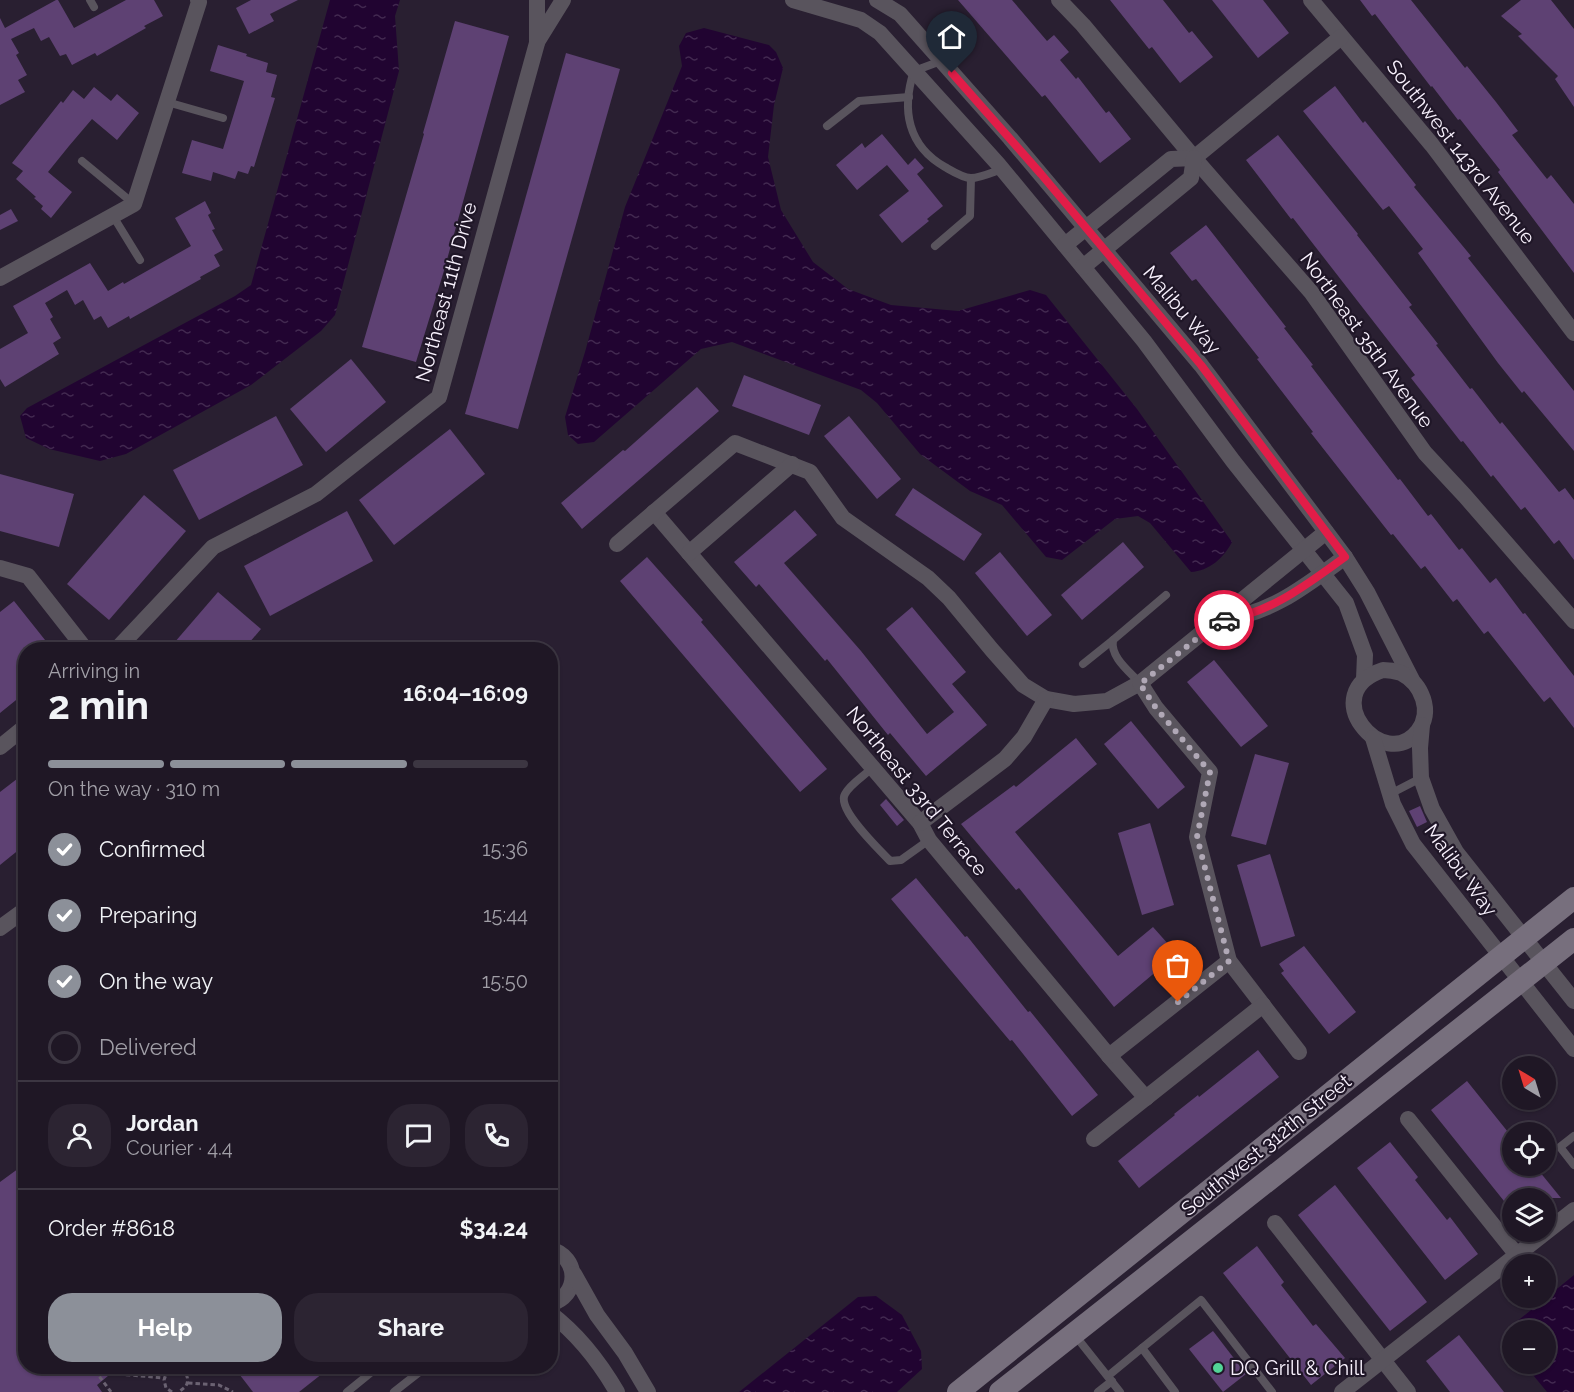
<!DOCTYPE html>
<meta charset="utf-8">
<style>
:root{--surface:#1f1725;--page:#2c2432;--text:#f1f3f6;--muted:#a19fa7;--line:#3c3642;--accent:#8c9099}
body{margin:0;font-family:Raleway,sans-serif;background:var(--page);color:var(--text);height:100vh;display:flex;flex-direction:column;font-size:22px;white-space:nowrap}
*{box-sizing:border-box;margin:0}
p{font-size:20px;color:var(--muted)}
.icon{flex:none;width:33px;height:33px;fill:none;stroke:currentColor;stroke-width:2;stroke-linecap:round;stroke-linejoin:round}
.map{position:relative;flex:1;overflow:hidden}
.details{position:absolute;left:18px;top:642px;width:540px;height:732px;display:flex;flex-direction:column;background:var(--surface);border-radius:24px;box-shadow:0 2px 4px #0004,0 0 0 2px var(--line)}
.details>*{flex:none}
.needle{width:39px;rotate:322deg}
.controls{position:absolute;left:1502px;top:1056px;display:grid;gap:12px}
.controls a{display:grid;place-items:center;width:54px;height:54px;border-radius:50%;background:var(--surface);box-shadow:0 2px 4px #0004,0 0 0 2px var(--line);font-size:30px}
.pin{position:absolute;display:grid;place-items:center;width:51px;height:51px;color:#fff;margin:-62px -26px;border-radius:50% 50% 50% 0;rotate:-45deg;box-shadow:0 0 6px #0007}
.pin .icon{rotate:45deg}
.courier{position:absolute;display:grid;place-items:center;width:60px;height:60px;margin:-30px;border:4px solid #e11d48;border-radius:50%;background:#fff;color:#222;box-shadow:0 2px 8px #0007}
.summary em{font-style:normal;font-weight:700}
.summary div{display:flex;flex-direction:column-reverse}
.summary{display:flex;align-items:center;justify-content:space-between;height:102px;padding:0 30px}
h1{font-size:39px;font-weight:700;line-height:45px}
.bar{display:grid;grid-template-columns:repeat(4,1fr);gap:9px 6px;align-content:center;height:72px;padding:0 30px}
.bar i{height:8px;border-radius:4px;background:var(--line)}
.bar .selected{background:var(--accent)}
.bar p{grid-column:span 4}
.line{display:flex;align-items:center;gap:15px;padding:0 30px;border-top:2px solid var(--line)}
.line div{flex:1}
.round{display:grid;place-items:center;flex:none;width:63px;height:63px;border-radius:24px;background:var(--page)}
ol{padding:0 30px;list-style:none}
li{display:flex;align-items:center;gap:18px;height:66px}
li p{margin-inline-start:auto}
li .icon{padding:6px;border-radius:50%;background:var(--accent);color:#fff;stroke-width:4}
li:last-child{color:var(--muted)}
li i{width:33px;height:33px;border:3px solid var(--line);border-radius:50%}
.primary-button{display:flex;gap:12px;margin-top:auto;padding:12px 30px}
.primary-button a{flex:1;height:69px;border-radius:24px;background:var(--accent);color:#fff;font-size:24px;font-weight:700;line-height:69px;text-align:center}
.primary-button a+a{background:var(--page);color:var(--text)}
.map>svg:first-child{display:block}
.water{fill:url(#water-ripples)}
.building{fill:#5e4173}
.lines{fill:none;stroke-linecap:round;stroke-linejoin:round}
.path{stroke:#6b6272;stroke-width:3;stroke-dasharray:4.5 3;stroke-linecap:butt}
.lane{stroke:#59545d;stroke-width:8}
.street{stroke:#59545d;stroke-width:16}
.secondary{stroke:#776f7d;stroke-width:22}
.done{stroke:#b0a8b6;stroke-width:6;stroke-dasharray:0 10.8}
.route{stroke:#e11d48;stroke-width:8}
.poi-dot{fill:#52d397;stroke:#1f1627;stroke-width:2}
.labels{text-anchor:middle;stroke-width:4.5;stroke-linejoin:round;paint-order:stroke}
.street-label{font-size:20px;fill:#f8f1fd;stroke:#1f1627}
.poi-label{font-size:20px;fill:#f8f1fd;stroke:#1f1627;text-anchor:start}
</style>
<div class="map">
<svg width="1574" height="1392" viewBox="0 0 1574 1392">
<defs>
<pattern id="water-ripples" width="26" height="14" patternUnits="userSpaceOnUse" patternTransform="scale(1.5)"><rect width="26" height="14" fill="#210431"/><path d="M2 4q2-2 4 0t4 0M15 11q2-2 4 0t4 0" fill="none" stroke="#422950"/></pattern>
</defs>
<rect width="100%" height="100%" fill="#291f31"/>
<g class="water">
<path d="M330 0H400L395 16 399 71 335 315 321 331 251 385 126 454 100 461 49 449 26 438 20 416 27 408 235 296 251 285Z"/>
<path d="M704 28 769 45 776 52 783 68 774 105 768 157 781 210 813 262 848 289 891 305 958 311 1030 290 1046 295 1137 409 1232 542C1224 558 1209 571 1191 572L1150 523 1138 516 1115 519 1062 560 1046 557 1002 505 970 491 920 454 877 403 861 390 732 342 701 349 594 442 578 444 568 435 565 417 585 352 625 207 682 66 679 46 686 33Z"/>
<path d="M1538 1058 1557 1082 1545 1092V1066H1514L1523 1062 1528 1065Z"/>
<path d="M1574 1275V1392H1547L1524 1364H1545V1330H1512V1349L1505 1340 1510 1327Z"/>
<path d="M876 1296 902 1315 921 1351 922 1369 897 1392H739L858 1297Z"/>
</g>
<g class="building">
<path d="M56 0H58L74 28 126 0H154L163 16 144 26 146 28 97 56 95 53 72 65 66 54 60 56 49 37 41 41 34 28 11 39 19 53 16 55 27 75 18 80 25 92 0 105V18L5 28Z"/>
<path d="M251 0H298L270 14 274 21 249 34 236 8Z"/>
<path d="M958 0H1012L1047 41 1054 35 1069 52 1060 60 1076 79 1078 77 1106 113 1109 111 1131 139 1100 163 1045 95 1042 97Z"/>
<path d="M1110 0H1163L1189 33 1192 31 1213 57 1180 83 1152 47 1149 49Z"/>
<path d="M1212 0H1263L1289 33 1258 58Z"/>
<path d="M1360 0H1411L1465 68 1467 66 1496 102 1518 131 1512 135 1547 179 1551 175 1574 204V273L1498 172 1500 170 1460 119 1458 120 1432 86 1431 87 1375 14 1372 16Z"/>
<path d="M1521 0H1551L1574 29V107L1555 79 1558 76 1518 36 1522 34 1501 16Z"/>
<path d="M455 21 509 36 443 274 416 362 362 347 424 134 423 133Z"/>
<path d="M218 45 247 54 246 56 268 63 266 72 277 75 271 97 275 98 254 167 251 166 248 174 238 171 235 179 213 172 211 181 182 173 192 140 223 149 244 81 210 71Z"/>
<path d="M566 53 620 69 518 429 465 414Z"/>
<path d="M1335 86 1363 123 1365 121 1393 156 1416 185 1414 187 1471 256 1468 258 1574 391V451L1524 391 1522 393 1498 363 1418 253 1423 249 1389 206 1383 210 1303 111Z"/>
<path d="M94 87 111 101 117 94 139 113 117 140 92 119 69 146 48 172 72 192 51 218 41 209 43 206 34 198 36 197 16 179 23 171 12 163 61 101 63 103 73 90 84 99Z"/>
<path d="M882 134 908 165 915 158 924 168 917 174 943 206 927 219 929 221 902 243 879 215 909 191 887 165 857 190 836 165 862 143 865 148Z"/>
<path d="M1278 135 1358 234 1357 235 1412 305 1409 307 1438 344 1436 345 1470 389 1472 388 1500 424 1502 422 1559 492 1565 488 1574 500V560L1559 540 1554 544 1525 507 1521 510 1493 475 1491 477 1463 441 1461 442 1411 378 1415 375 1293 218 1291 219 1246 160Z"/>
<path d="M205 201 211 213 208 215 215 229 212 230 223 250 214 255 220 266 200 277 201 279 130 319 129 316 108 328 101 316 94 320 83 300 75 305 67 290 45 303 53 317 50 319 61 338 53 343 59 354 5 387 0 379V349L28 333 13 306 90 263 108 291 123 282 124 284 191 246 175 218Z"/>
<path d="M11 209 18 221 0 230V215Z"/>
<path d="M1206 225 1286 327 1284 328 1313 365 1311 366 1398 480 1400 479 1428 516 1431 514 1459 550 1462 548 1490 583 1496 578 1523 614 1525 613 1574 676V728L1550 697 1544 702 1488 631 1484 634 1457 599 1453 602 1425 566 1421 569 1393 534 1391 535 1311 433 1313 432 1257 359 1259 358 1225 315 1196 279 1192 281 1170 253Z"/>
<path d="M351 359 386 402 326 452 290 409Z"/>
<path d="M744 375 821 405 809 435 732 406Z"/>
<path d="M697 387 719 411 582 529 561 503 623 450 625 451Z"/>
<path d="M276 416 303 465 199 520 173 470Z"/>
<path d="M849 416 901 479 877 499 824 436Z"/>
<path d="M450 429 485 474 394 545 359 500Z"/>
<path d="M0 474 74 494 59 547 0 531Z"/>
<path d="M913 488 982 534 964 561 895 515Z"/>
<path d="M144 495 186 531 109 620 67 584Z"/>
<path d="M795 510 817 535 784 563 861 651 927 734 954 712 886 629 912 607 966 672 952 684 987 725 926 776 890 733 888 735 827 659 825 661 759 584 756 587 734 562Z"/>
<path d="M347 511 373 561 270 616 244 566Z"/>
<path d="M1123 542 1144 567 1082 620 1061 595Z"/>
<path d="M1000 552 1052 615 1027 636 975 573Z"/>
<path d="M647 557 703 620 701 622 827 769 800 792 620 581Z"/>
<path d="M218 592 261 629 243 650H168Z"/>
<path d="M14 601 53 650H26V692L0 713V612Z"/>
<path d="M1214 660 1268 726 1241 747 1187 682Z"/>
<path d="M1131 721 1185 787 1158 809 1104 744Z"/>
<path d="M1076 738 1097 764 1015 832 1118 956 1153 927 1177 954 1114 1007 1019 888 1016 890 961 824 1014 785 1016 787Z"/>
<path d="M1255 754 1289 763 1266 845 1231 836Z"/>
<path d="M26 772V844L0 865V792Z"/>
<path d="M886 799 904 820 897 826 880 805Z"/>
<path d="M1420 806 1427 822 1417 827 1409 811Z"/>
<path d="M1150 823 1174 905 1142 915 1118 833Z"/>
<path d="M1270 854 1295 936 1261 947 1237 865Z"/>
<path d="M916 878 965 937 967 936 1028 1012 1030 1011 1098 1095 1072 1116 1012 1040 1010 1041 891 899Z"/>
<path d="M1304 946 1356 1012 1329 1034 1281 973 1284 971 1279 964Z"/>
<path d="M1258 1050 1279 1077 1139 1188 1118 1161 1175 1115 1174 1114 1198 1095 1199 1097Z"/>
<path d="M1467 1081 1512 1137V1166H1535L1561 1198H1512V1211L1431 1110Z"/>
<path d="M1390 1142 1418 1177 1415 1180 1447 1220 1450 1217 1478 1254 1445 1280 1357 1168Z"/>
<path d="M26 1163V1366H120L97 1385 102 1392H0V1182Z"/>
<path d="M1335 1185 1427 1302 1390 1331 1298 1215Z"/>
<path d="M1257 1246 1284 1282 1281 1285 1313 1326 1316 1324 1345 1358 1311 1385 1223 1273Z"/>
<path d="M1213 1331 1246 1374 1223 1392 1189 1349Z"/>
<path d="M1459 1335 1504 1392H1450L1426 1361Z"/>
<path d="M233 1366H332L299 1392H253Z"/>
</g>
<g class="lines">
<g class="path">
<path d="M103 1366 96 1372 111 1392"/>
<path d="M164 1366 168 1372"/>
<path d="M96 1372 164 1378"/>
<path d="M188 1383 219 1385 233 1392"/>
<path d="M172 1392 166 1388 164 1380 167 1372 178 1369C186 1371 190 1378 186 1386L179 1392"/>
</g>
<g class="lane">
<path d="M90 0 94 7"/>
<path d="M941 61 914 71C901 110 908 146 945 167 952 171 963 178 971 178 980 178 993 172 1002 169"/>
<path d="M167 102 223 118"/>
<path d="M827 126 859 101 909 97"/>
<path d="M82 161 134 204"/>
<path d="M113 216 140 260"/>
<path d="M935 246 970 216 971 178"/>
<path d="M1083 664 1113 640"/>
<path d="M1140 683C1129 671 1110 657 1113 640L1166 595"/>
<path d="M872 768C864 776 850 784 845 794 836 809 879 849 890 861L901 860 929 840"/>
<path d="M1390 794 1421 778"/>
<path d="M1574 1136 1560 1147 1574 1165"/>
<path d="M1074 1334 1120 1392"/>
<path d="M1142 1348 1201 1300 1272 1392"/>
<path d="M1108 1376 1142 1348 1175 1392"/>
<path d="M347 1392 379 1366"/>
<path d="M394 1392 427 1366"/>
<path d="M1098 1392 1112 1381"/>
</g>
<g class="street">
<path d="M793 0 861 20 880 33 998 164 1144 341 1233 461 1346 603 1365 655 1364 679"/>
<path d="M877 0 900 14 1010 138 1201 365 1345 557 1367 592 1412 680"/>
<path d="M1059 0 1083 25 1194 158 1311 292 1425 453 1465 496 1574 621"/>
<path d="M1311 0 1432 145 1574 333"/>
<path d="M537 42 563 0"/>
<path d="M1065 245 1171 159 1194 158 1341 37"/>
<path d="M1083 267 1191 178 1194 158"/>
<path d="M0 278 134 204 199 2 198 0"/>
<path d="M654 512 920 823 929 840 1109 1056 1146 1098"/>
<path d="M617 544 735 443 810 472 843 518 928 578 949 598 992 650 1023 685 1046 699 1074 704 1107 701 1140 683 1326 532"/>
<path d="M689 553 792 464"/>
<path d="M0 568 28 576 86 650"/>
<path d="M1220 620C1271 614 1304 587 1345 557"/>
<path d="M116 650 213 547 316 494 439 397 537 43V0"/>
<path d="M1383 670C1389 670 1395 671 1401 673 1422 684 1433 711 1418 731 1384 775 1314 693 1383 670Z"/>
<path d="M1140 683 1156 708 1210 772 1197 837 1229 961 1299 1052"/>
<path d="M1422 725 1420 748 1421 778 1432 809 1456 852 1574 1001"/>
<path d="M1373 738 1393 804 1413 844 1574 1049"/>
<path d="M0 747 26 726"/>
<path d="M920 823 1005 759 1024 737 1046 699"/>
<path d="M0 928 26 909"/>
<path d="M1109 1056 1229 961"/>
<path d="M1408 1119 1517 1255"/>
<path d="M1094 1139 1263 1005"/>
<path d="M1275 1223 1408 1392"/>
<path d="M550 1249C580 1257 580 1296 550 1304"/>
<path d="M574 1274 597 1315 625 1353 648 1392"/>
<path d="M550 1313C579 1335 599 1361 617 1392"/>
<path d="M1342 1392 1574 1210"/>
</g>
<g class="secondary">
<path d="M958 1392 1574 898"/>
<path d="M1000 1392 1574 939"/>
</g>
</g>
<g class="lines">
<path class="done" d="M1178 1002 1229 961 1197 837 1210 772 1156 708 1140 684 1219 621 1224 620"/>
<path class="route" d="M952 73 1041 174 1201 365 1345 557C1307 584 1271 613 1224 620"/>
</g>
<circle class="poi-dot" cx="1218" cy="1368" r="6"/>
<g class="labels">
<g class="street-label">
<text transform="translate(1461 152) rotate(52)" y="7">Southwest 143rd Avenue</text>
<text transform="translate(446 292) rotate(-75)" y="7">Northeast 11th Drive</text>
<text transform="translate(1182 310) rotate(50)" y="7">Malibu Way</text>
<text transform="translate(1367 340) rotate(54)" y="7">Northeast 35th Avenue</text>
<text transform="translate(917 791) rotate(51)" y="7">Northeast 33rd Terrace</text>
<text transform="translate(1461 870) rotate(54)" y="7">Malibu Way</text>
<text transform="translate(1266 1145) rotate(-39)" y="7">Southwest 312th Street</text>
</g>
<g class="poi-label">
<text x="1230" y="1375">DQ Grill &amp; Chill</text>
</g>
</g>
</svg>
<div class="controls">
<a><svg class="needle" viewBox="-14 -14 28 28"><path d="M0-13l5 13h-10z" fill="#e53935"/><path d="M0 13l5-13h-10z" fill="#a19fa7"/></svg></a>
<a><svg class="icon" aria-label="locate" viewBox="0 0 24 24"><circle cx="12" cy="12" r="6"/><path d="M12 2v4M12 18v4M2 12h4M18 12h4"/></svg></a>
<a><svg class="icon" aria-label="layers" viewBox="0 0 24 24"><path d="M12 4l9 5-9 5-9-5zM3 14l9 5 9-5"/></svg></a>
<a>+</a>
<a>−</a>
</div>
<div class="pin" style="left:1178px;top:1002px;background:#ea580c"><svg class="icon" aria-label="bag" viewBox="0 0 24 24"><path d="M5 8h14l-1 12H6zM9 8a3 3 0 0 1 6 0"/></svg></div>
<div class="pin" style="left:952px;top:73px;background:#1f2937"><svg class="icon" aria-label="home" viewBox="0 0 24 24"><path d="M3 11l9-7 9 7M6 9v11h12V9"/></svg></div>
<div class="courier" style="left:1224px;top:620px"><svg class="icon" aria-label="car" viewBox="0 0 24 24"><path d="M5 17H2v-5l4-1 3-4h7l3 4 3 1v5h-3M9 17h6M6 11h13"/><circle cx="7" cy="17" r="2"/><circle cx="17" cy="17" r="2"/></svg></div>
<section class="details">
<div class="summary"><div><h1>2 min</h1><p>Arriving in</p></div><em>16:04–16:09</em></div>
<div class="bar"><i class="selected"></i><i class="selected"></i><i class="selected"></i><i></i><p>On the way · 310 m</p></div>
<ol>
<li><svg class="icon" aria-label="check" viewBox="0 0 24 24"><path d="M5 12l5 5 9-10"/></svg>Confirmed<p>15:36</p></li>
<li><svg class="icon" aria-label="check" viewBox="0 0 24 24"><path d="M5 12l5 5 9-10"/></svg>Preparing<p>15:44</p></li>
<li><svg class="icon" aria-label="check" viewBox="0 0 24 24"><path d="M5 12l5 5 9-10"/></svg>On the way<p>15:50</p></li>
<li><i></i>Delivered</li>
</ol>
<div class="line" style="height:108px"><a class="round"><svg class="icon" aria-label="person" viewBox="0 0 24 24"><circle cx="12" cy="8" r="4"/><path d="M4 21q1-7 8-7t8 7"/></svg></a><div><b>Jordan</b><p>Courier · 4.4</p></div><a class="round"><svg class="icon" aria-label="chat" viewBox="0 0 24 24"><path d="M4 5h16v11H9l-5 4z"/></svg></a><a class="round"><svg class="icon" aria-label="phone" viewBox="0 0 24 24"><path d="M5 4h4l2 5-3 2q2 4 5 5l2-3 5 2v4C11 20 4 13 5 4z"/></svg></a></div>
<div class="line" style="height:78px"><div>Order #8618</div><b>$34.24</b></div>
<div class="primary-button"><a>Help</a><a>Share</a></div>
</section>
</div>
